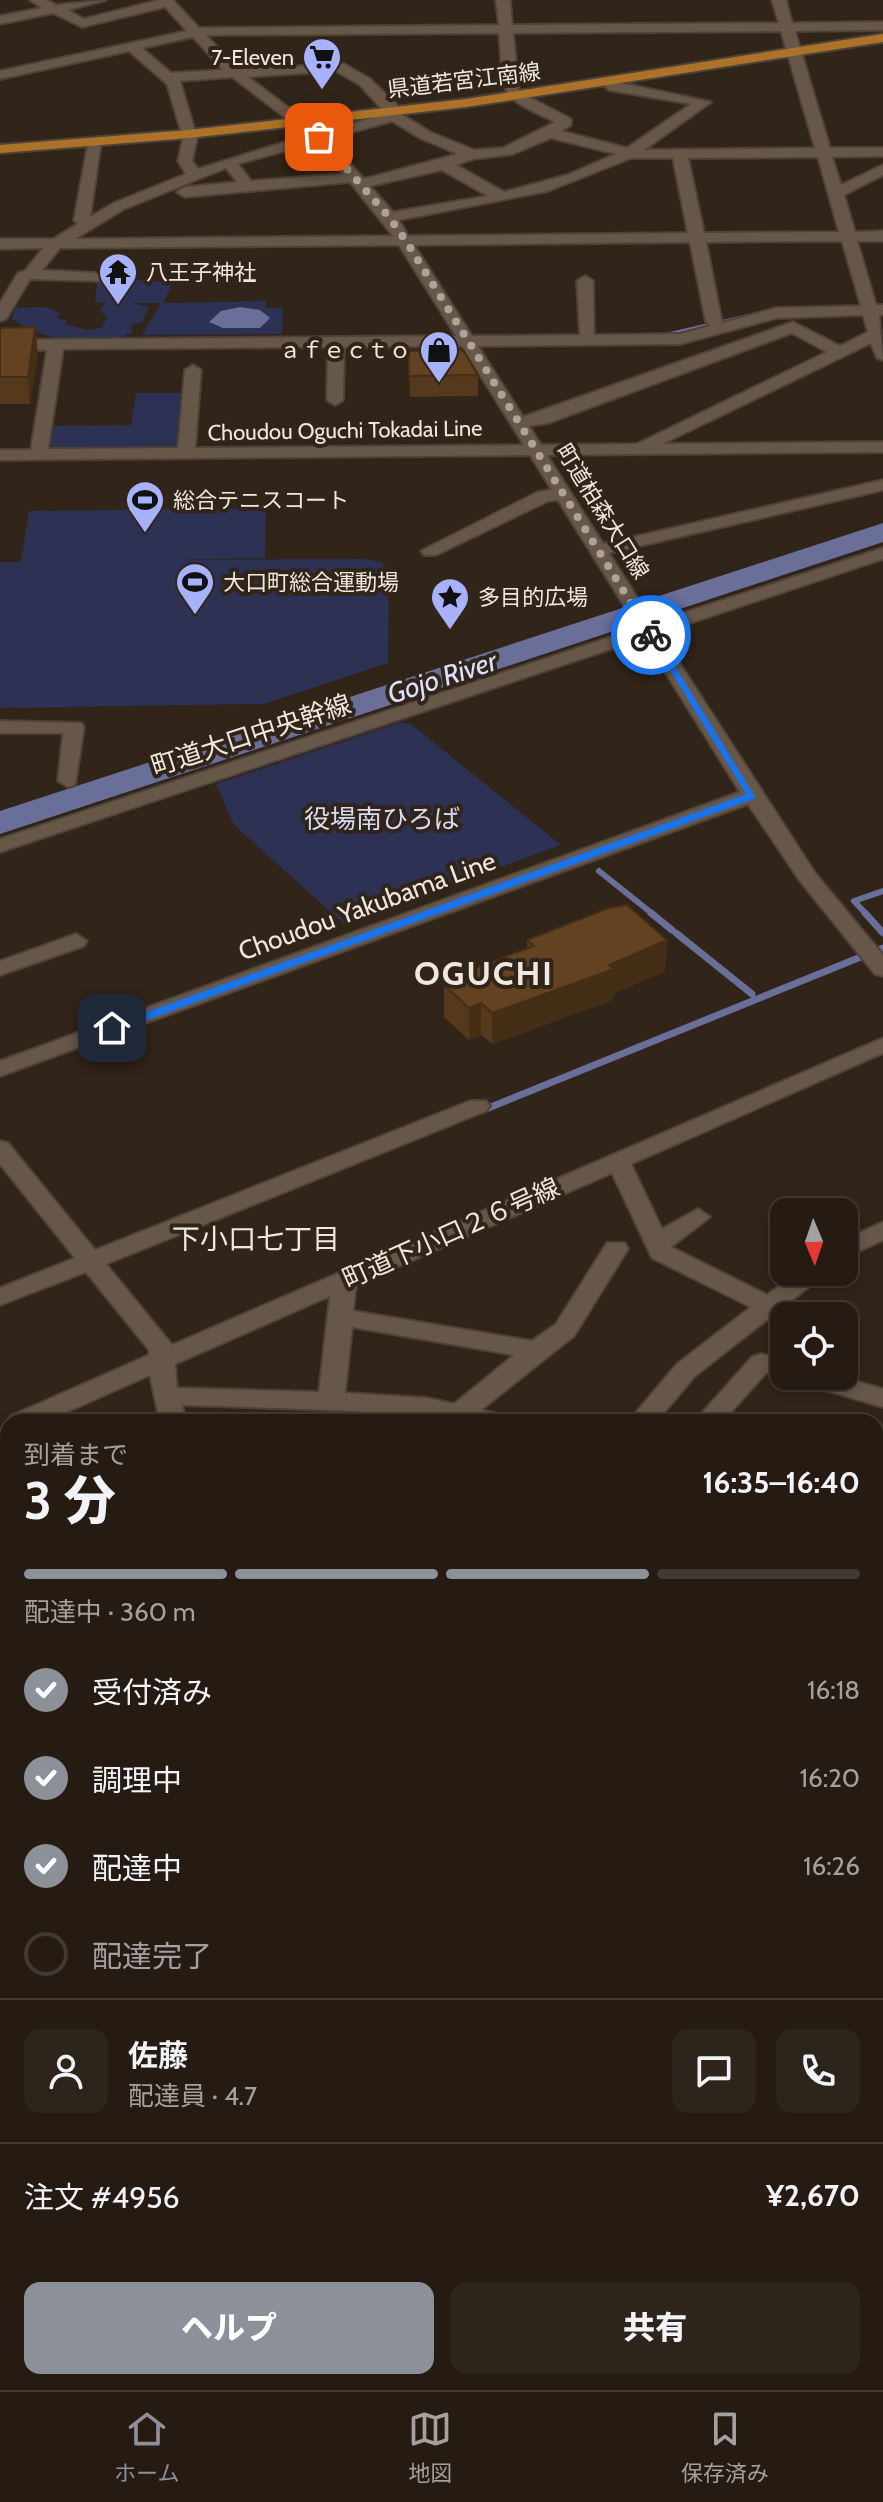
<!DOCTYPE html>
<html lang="ja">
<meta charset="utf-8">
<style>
:root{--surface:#251b12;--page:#2d241b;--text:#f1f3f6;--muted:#a3a19f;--line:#423932;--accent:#8c9099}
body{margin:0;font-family:Cabin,"Noto Sans JP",sans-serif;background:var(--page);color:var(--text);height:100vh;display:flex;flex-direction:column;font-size:30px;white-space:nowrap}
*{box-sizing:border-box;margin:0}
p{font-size:26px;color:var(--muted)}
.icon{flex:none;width:44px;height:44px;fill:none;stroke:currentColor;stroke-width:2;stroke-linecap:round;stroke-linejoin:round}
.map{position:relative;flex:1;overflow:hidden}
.details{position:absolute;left:0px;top:1414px;width:884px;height:976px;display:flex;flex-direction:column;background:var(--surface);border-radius:24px 24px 0 0;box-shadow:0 4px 12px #0003,0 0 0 2px var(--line)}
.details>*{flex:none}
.needle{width:52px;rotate:178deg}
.buttons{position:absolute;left:770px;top:1198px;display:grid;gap:16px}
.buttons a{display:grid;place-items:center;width:88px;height:88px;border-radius:16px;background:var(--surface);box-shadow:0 4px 12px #0003,0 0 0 2px var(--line);font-size:40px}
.pin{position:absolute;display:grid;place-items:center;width:68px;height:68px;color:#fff;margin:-34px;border-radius:16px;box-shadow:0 4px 12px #0006}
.courier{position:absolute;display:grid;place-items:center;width:80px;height:80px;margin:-40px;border:6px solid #1a73e8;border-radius:50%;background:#fff;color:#222;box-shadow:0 2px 10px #0007}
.head em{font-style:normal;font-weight:800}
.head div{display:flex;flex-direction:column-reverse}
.head{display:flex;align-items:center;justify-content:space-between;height:136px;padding:0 24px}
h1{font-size:52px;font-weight:800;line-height:60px}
.bar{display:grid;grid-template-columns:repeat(4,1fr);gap:12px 8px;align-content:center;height:96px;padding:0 24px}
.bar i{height:10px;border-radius:6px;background:var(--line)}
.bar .selected{background:var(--accent)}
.bar p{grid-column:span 4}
.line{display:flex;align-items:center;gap:20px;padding:0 24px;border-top:2px solid var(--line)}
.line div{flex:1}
.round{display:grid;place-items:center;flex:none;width:84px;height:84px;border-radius:16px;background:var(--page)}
ol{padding:0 24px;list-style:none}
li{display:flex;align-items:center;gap:24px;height:88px}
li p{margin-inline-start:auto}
li .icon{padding:8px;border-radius:50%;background:var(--accent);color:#fff;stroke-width:4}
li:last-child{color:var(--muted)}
li i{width:44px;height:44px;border:4px solid var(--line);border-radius:50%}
.action{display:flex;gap:16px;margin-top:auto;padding:16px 24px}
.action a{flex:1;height:92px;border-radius:16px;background:var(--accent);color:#fff;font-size:32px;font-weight:800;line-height:92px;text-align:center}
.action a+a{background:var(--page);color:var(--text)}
.dock{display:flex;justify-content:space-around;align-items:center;height:112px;border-top:2px solid var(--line);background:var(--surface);font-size:22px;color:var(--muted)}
.dock a{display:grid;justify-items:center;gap:4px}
.dock .selected{color:var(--accent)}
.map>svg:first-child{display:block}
.green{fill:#2d3153}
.water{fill:#696f99}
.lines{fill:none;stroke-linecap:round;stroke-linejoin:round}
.stream-far2{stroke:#696f99;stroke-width:4}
.stream-far1{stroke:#696f99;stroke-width:6}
.stream{stroke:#696f99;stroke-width:7}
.river{fill:#696f99;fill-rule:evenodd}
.minor-casing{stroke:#4d4138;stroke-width:4}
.major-casing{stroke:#4d4138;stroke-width:4}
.minor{fill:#665749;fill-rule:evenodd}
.major{fill:#ac7328;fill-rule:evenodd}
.wall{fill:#54391c}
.shaded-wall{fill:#452e16}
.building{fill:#624220;stroke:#452e16;stroke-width:2}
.route{fill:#1a73e8}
.done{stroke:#ada399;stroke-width:8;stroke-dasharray:0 14.4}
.labels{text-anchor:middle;stroke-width:8;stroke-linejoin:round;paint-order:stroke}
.far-poi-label{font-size:22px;fill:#f0e7df;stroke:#312418;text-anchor:start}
.far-street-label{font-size:22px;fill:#f0e7df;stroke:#312418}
.street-label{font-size:26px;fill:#f0e7df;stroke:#312418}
.park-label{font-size:26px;fill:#d6dbf6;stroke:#312418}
.water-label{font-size:28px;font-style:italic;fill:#dbe0fc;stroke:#312418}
.neighbourhood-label{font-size:28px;fill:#f0e7df;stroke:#312418}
.district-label{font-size:34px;font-weight:bold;letter-spacing:2px;fill:#f0e7df;stroke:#312418}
</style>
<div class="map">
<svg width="883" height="2390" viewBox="0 0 883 2390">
<rect width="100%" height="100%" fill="#312418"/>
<g class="green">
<path d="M98 278 173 282 163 303 266 301V308H283L282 334 142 335 161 303H133L149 308 142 322 130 326 133 332C96 350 44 341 12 319L15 308 46 307 60 313 57 318 67 321 65 324 88 330 102 328 107 317 102 313 101 307 106 303 95 302Z"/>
<path d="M136 393H181L176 447H54L47 443 49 426 131 425Z"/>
<path d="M266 508 265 558 161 560 364 559 381 562 389 572 388 663 264 704 0 708V562H21L29 511Z"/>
<path d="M401 722 411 724 561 845 344 924 234 825 216 784Z"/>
</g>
<path class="water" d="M240 307 260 310 270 318 260 328H223L209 322 221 311Z"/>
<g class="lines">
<path class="stream-far2" d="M666 335 778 309"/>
<g class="stream-far1">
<path d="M599 871 654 915"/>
<path d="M867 915 854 901 883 891"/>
</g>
<g class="stream">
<path d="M651 913 672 930"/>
<path d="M865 913 883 933"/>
<path d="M676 933 752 994"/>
<path d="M481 1111 883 948"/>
</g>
<path class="river" d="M883 523V542L0 834V811Z"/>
<g class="minor-casing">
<g id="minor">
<path d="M30 0H47L56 5 106 0 68 10 84 19 159 0H173L199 28 499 25 496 0H510L512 25 779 23 772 0H786L792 23 883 22V30L795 31 830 148H883V156L832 157 841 185 883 165V175L844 195 855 232 883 231V241H857L876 305H883V315H879L883 360 877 358 871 343 662 444 883 442V452L547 455 603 544 883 480V490L609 553 653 623 883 548V559L660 633 815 873 883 955V976L875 974 800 881 748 804 0 1076V1061L740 792 644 638 0 852V839L638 628 558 500 548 501 436 555H424L421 551 538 492 552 490 530 455 0 460V450H31L47 350H0V340L456 336 399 245 60 248 42 270 95 273 103 278 101 281 30 279 6 319 0 321V303L18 273 25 271 43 248 0 249V239H53L78 224 74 220 89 139 101 142 90 217 114 203 186 174 178 161 183 138 167 84 129 51 0 79V71L187 31 165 7 82 27 53 13 0 24V16L42 8ZM781 31 815 148 644 150 711 102 602 79 600 82 609 90 691 104 627 148 561 131 571 125V119L519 92 513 33ZM499 33C505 97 495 94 555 122L503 148 474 150 430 132 401 114 397 105 370 79 344 64 238 69 206 35ZM193 37 223 70 171 73 142 48ZM336 71 360 85 386 114 321 132 248 77ZM232 77 308 135 198 169 192 161 197 138 180 81ZM392 121 420 138 458 154 364 179 328 139ZM551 138 616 154 567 175 504 192 456 165 473 159 513 154ZM316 142 343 174 251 181 238 164ZM818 157 839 232 704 233 688 158ZM631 158H673L688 233 408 236 399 220 548 191ZM226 168 237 182 185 187 177 192 185 197 350 182 393 236 75 239 124 209ZM442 170 488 196 393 212 370 186ZM842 241 861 306 776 308 722 323 706 242ZM690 242 706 322 710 326 680 334 594 335 593 281 585 276 577 281 580 335 472 336 414 245ZM863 315 868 332 840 346 793 322 523 417 478 346 680 344 777 318ZM792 333 827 352 637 444 541 445 529 426 548 423ZM462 346 524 445 195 448 201 370 193 365 185 370 178 448 48 449 63 349 328 347 327 400 335 405 343 400 344 347Z"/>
<path d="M0 721 81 723 84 727 75 785 68 787 58 781 63 733H0Z"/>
<path d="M76 934 87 941 84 946 0 975V961Z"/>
<path d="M883 1038V1053L631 1164 662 1229 698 1209 710 1217 671 1247 767 1295 799 1272H828L695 1376 656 1422H628L677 1364 751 1307 652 1258 612 1173 356 1285 353 1311 532 1341 556 1324 607 1243H625L628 1249 574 1336 481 1410 506 1416 510 1422C468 1422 428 1416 387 1413 318 1409 250 1407 182 1405L186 1422H160L150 1375 44 1422H7L11 1416 149 1355V1350L86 1272 0 1305V1288L75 1258 0 1164V1141L8 1143 95 1250 470 1101H486L490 1106 486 1111 106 1264 172 1345ZM330 1296 319 1392 177 1388 175 1364ZM352 1327 514 1355 454 1404 427 1398 345 1393Z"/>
<path d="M883 1222V1240L844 1258V1240Z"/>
<path d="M761 1354 784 1360V1376H790L766 1373 722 1422H694L752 1357Z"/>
<path d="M794 1376H837L883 1389V1407L798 1382Z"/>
<rect x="0" y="1493" width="8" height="18"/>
<path d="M876 1497 883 1499V1517L876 1515Z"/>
<path d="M883 1563V1595L876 1597V1565Z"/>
<path d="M0 1865 8 1867V1891L0 1889Z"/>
<path d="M876 1918 883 1919V1943L876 1942Z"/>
<path d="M8 2075V2150L0 2153V2077Z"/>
<path d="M263 2382H297L296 2390H262Z"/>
<rect x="658" y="2382" width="34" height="8"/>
</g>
</g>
<g class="major-casing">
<path id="major" d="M883 34V42L466 107 189 138 0 153V145L189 130 466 99Z"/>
</g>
<use href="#minor" class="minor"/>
<use href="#major" class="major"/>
</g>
<g class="wall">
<path d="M35 327 38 354 30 404H0V328Z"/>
<path d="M408 351 478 375V396L410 397Z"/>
<path d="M527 940H667L665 971 613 994V1000L492 1044 481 1035 469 1040 444 1017V985L447 984 448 978 527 948Z"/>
</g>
<g class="shaded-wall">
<path d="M35 327 38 354 30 404 28 377Z"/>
<path d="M667 940 665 971 613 994V1000L492 1044V1013Z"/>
<path d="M481 1003V1035L469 1040V1008Z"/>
</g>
<g class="building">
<path d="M35 327 28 377H0V328Z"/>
<path d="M463 350 478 375 409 376 408 351Z"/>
<path d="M627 905 667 940 609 965 614 969 492 1013 481 1003 469 1008 444 985 453 982 448 978 534 946 527 940 609 908Z"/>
</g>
<path class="route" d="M647 633 656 635 756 798 117 1031H108V1026L746 794Z"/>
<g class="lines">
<path class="done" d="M319 137 389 217 406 241 651 635"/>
</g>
<defs>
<g id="supermarket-pin" transform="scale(2)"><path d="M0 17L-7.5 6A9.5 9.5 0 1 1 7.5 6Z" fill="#a7b1fc" stroke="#312418"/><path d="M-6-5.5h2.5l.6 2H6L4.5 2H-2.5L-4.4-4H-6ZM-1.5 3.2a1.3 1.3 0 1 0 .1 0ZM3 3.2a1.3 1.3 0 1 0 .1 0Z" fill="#111"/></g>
<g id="temple-pin" transform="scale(2)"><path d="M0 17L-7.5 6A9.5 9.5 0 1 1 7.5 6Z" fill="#a7b1fc" stroke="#312418"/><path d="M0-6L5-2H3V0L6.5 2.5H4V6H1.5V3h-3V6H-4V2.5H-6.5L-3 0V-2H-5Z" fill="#111"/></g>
<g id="shop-pin" transform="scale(2)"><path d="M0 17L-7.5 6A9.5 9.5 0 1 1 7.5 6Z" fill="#a7b1fc" stroke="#312418"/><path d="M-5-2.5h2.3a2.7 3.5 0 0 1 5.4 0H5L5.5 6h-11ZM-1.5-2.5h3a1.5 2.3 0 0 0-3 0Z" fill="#111"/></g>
<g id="stadium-pin" transform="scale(2)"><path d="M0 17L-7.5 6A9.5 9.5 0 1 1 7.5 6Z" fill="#a7b1fc" stroke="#312418"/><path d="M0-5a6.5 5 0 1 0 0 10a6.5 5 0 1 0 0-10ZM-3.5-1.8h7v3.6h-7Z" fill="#111"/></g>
<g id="sight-pin" transform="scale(2)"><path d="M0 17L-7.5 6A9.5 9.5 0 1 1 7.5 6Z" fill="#a7b1fc" stroke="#312418"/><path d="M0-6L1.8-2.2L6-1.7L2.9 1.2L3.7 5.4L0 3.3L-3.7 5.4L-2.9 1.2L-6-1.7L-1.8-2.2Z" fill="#111"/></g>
</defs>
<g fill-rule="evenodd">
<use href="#supermarket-pin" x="322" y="57"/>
<use href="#temple-pin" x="118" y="272"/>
<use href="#shop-pin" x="439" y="350"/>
<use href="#stadium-pin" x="145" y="500"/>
<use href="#stadium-pin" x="195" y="582"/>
<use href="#sight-pin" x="450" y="597"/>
</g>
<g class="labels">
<g class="far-poi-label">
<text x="294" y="65" text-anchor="end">7-Eleven</text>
<text x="146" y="280">八王子神社</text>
<text x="411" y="358" text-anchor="end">ａｆｅｃｔｏ</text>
<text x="173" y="508">総合テニスコート</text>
<text x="223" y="590">大口町総合運動場</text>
<text x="478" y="605">多目的広場</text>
</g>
<g class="far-street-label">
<text transform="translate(464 80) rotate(-7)" y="8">県道若宮江南線</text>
<text transform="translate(345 430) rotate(-1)" y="8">Choudou Oguchi Tokadai Line</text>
<text transform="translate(603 511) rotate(58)" y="8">町道柏森大口線</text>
</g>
<g class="street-label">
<text transform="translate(251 735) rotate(-18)" y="9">町道大口中央幹線</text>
<text transform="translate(367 906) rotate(-20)" y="9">Choudou Yakubama Line</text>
<text transform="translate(451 1233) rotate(-24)" y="9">町道下小口２６号線</text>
</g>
<g class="park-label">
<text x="382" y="828">役場南ひろば</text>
</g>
<g class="water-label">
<text transform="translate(442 677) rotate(-18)" y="10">Gojo River</text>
</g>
<g class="neighbourhood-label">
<text x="256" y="1249">下小口七丁目</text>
</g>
<g class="district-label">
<text x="484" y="985">OGUCHI</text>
</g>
</g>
</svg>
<div class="buttons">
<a><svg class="needle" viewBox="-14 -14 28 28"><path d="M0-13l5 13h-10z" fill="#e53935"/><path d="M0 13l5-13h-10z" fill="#a3a19f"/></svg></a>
<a><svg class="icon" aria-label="locate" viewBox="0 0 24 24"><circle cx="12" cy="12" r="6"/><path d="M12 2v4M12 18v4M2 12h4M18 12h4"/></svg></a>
</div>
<div class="pin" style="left:319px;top:137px;background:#ea580c"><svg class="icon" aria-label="bag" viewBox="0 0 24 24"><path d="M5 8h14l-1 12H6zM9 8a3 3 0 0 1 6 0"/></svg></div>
<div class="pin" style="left:112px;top:1028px;background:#1f2937"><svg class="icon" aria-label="home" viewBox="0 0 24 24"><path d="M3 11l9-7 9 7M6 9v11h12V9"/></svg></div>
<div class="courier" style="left:651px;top:635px"><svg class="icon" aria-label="bike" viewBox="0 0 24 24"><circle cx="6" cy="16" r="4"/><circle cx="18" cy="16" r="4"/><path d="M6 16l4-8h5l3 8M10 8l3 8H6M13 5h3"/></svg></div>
<section class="details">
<div class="head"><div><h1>3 分</h1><p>到着まで</p></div><em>16:35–16:40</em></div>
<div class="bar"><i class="selected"></i><i class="selected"></i><i class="selected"></i><i></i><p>配達中 · 360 m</p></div>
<ol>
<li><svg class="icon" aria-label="check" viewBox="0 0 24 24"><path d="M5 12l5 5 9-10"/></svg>受付済み<p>16:18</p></li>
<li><svg class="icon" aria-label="check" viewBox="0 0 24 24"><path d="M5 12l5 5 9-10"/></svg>調理中<p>16:20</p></li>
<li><svg class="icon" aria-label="check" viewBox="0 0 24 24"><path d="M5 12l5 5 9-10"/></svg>配達中<p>16:26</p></li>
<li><i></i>配達完了</li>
</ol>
<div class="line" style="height:144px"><a class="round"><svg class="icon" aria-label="person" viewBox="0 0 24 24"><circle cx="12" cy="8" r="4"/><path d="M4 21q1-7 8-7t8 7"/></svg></a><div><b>佐藤</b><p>配達員 · 4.7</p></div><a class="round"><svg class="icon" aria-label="chat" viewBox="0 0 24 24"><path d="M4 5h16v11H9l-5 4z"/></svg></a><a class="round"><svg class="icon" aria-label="phone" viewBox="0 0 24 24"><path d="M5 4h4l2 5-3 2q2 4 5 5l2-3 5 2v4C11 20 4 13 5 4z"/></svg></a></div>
<div class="line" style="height:104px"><div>注文 #4956</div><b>¥2,670</b></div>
<div class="action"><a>ヘルプ</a><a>共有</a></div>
</section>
</div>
<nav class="dock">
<a class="selected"><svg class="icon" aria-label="home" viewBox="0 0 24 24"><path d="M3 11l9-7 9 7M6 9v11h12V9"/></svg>ホーム</a>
<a><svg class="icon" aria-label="map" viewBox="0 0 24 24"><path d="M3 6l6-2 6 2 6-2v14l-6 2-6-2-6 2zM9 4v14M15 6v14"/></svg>地図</a>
<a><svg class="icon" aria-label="saved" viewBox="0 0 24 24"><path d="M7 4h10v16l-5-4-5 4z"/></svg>保存済み</a>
</nav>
